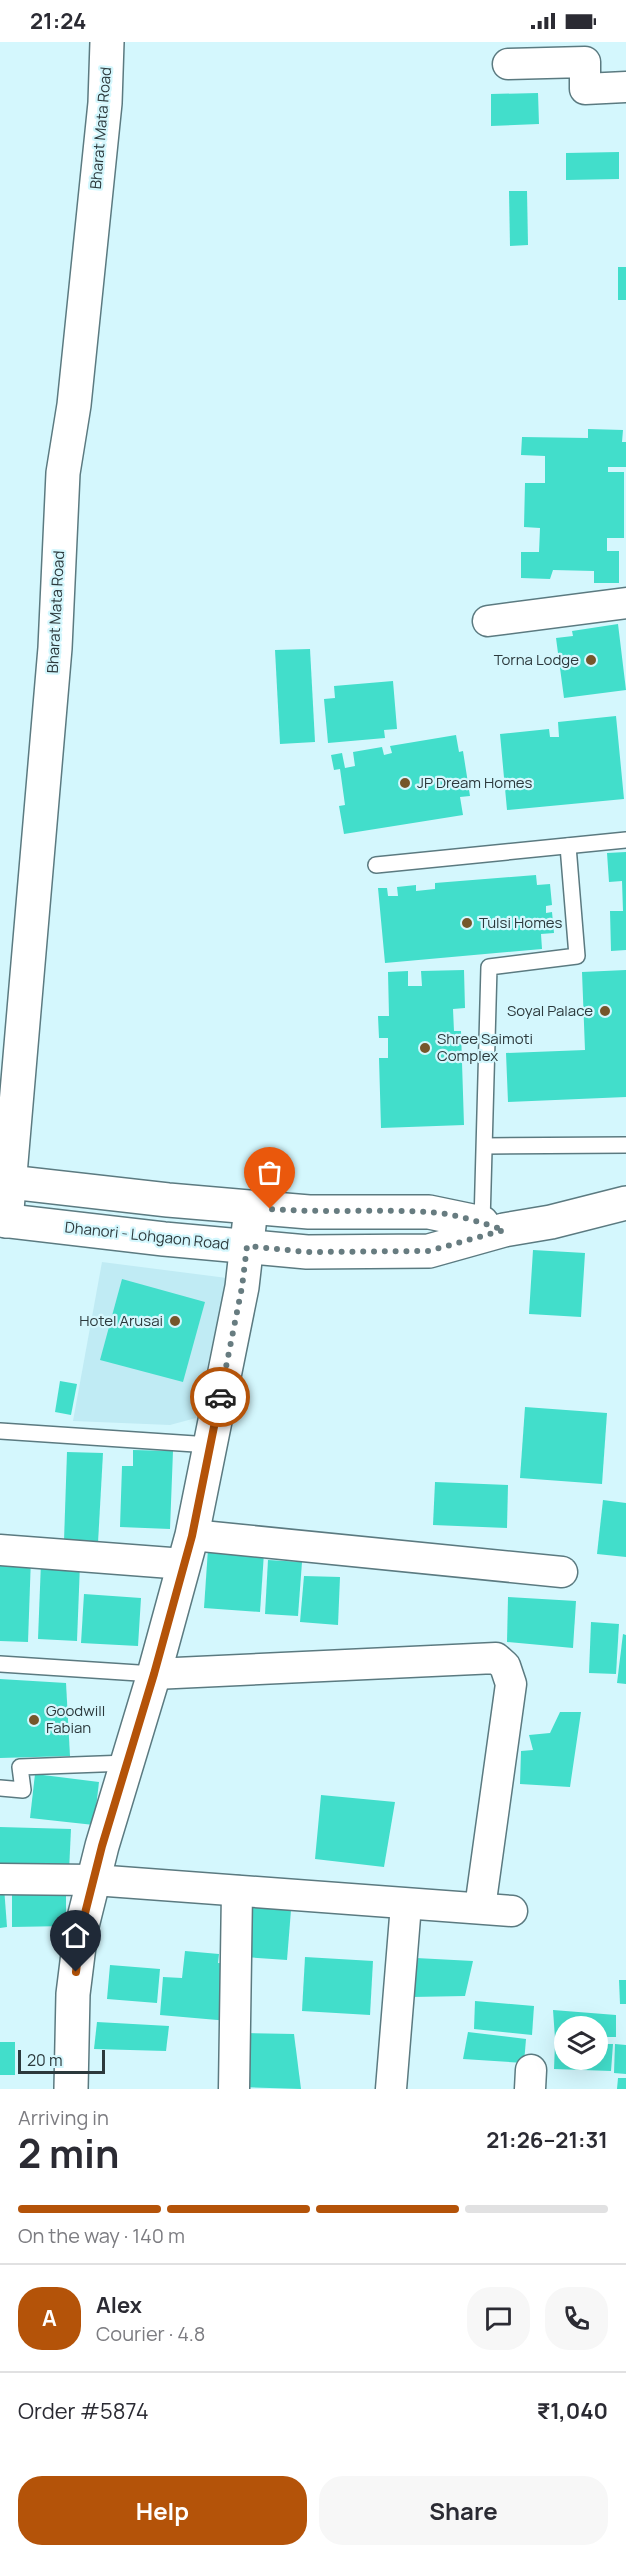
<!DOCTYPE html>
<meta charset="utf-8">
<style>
:root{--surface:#fff;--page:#f7f7f7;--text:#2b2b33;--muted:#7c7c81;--line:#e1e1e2;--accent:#b45309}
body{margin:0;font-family:Manrope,sans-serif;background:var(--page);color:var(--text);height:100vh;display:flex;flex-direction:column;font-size:22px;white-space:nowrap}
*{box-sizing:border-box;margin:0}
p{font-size:20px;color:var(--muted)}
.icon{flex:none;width:33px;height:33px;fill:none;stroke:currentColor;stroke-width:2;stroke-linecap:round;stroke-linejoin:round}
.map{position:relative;height:2047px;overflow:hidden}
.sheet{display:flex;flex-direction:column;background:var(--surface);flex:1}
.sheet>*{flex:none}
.fabs{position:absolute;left:554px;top:1974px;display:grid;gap:12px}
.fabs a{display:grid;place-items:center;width:54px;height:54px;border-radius:50%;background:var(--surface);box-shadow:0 6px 24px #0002;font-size:30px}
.scale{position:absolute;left:18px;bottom:15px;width:87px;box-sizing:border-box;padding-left:6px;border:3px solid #2c393c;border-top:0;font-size:16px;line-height:21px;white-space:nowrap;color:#2c393c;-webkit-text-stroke:4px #d4f7fd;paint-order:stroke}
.pin{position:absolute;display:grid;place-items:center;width:51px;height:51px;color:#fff;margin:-62px -26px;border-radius:50% 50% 50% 0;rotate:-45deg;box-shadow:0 0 6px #0007}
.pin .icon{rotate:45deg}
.courier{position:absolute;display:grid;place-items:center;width:60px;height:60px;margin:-30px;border:4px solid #b45309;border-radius:50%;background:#fff;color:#222;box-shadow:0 2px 8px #0007}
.headline em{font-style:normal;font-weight:700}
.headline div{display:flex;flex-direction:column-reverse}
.headline{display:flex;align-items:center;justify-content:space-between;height:102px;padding:0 18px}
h1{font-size:39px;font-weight:700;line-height:45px}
.bar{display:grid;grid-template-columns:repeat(4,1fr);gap:9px 6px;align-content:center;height:72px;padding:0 18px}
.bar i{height:8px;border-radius:4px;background:var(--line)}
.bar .active{background:var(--accent)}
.bar p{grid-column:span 4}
.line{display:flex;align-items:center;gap:15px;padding:0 18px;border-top:2px solid var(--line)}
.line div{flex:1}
.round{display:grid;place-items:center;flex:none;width:63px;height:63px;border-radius:24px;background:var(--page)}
.button{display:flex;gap:12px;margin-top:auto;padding:12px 18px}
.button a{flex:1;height:69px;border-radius:24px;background:var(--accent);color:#fff;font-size:24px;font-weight:700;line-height:69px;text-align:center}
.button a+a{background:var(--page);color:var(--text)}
.status{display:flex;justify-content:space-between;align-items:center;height:42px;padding:0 30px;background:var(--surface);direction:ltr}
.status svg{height:16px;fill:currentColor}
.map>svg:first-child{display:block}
.built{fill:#c0ebf4}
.building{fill:#42decb}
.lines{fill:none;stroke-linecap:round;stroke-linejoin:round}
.service-casing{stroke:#5b7a80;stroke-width:18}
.minor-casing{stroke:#5b7a80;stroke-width:33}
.tertiary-casing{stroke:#5b7a80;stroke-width:36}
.secondary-casing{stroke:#5b7a80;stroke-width:36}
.service{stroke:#fff;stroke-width:15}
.minor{stroke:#fff;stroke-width:30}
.tertiary{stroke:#fff;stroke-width:33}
.secondary{stroke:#fff;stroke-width:33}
.done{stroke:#677c80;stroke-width:6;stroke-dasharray:0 10.8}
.route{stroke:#b45309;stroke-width:8}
.poi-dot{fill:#75562b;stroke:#d4f7fd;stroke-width:2}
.labels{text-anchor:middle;stroke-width:4.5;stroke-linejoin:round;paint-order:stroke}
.street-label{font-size:15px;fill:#2c393c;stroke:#d4f7fd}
.poi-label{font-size:15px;fill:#2c393c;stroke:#d4f7fd;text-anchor:start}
</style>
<div class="status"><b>21:24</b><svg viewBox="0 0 49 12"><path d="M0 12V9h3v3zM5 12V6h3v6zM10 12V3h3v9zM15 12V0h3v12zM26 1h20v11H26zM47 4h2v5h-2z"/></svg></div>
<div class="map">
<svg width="626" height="2047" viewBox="0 0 626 2047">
<rect width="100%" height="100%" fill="#d4f7fd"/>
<path class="built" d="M102 1220 227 1236 196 1376 170 1383 73 1379Z"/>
<g class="building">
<path d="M538 51 539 82 491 84V52Z"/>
<path d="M619 110V137L566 138V111Z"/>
<path d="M509 149H527L528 203 510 204Z"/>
<rect x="618" y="225" width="8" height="33"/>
<path d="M588 387 623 388 622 400H626V425H608V430H624V496H607V509H619V541H594V529L553 528 550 537 521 536V510H539L540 486 524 485 525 441H545V414L521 413 522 395 588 396Z"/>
<path d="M618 582 626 648 564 656 556 596 573 594 572 589Z"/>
<path d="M310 607 315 700 280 702 275 608Z"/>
<path d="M393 639 397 687 384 688 385 696 328 701 324 657 335 656 334 644Z"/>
<path d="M616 674 624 757 507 768 500 692 549 687 550 695H559L558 680Z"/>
<path d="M456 693 459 710 463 709 470 754 460 755 463 773 344 792 339 764 345 763 340 727 334 728 331 713 342 711 345 726 355 724 353 710 382 705 384 713 392 711 390 704Z"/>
<path d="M626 810V908L611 909 610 869H623L622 839 609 840 607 811Z"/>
<path d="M536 833 537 843 550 842 552 863 546 864V871L552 870 554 891 541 892 542 907 385 921 378 846H387L388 854H398L397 845 416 843V849L435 847V841Z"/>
<path d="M464 928 465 966 453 967 454 989H461L464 1083 381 1086 379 1016H388V996H379L378 974H389L388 930 408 929V944H422L421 929Z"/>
<path d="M626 928V1055L508 1060 506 1011 585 1008 582 930Z"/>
<path d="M533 1208 585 1211 581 1275 529 1272Z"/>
<path d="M122 1237 205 1260 183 1340 100 1318Z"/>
<path d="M60 1339 77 1342 71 1373 55 1370Z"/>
<path d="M525 1365 607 1371 602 1442 520 1436Z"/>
<path d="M133 1408 173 1409 170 1487 120 1485 122 1424H133Z"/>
<path d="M67 1410 103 1411 98 1501 64 1499Z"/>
<path d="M435 1440 508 1443 507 1486 433 1483Z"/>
<path d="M603 1458 626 1461V1515L597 1512Z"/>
<path d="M208 1507 264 1511 260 1570 204 1566Z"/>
<path d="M0 1514 31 1515 28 1600 0 1599Z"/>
<path d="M268 1518 302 1520 298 1574 265 1572Z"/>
<path d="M41 1520 80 1522 77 1599 38 1597Z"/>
<path d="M304 1534 340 1535 338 1583 300 1580Z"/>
<path d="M84 1552 141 1556 138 1604 81 1601Z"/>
<path d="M508 1555 576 1559 573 1606 507 1600Z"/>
<path d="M591 1580 619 1582 616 1632 589 1631Z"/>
<path d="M623 1592 626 1593V1642L617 1641Z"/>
<path d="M0 1637 66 1641 70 1714 0 1716Z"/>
<path d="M560 1670H581L570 1745 520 1742 521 1709 533 1708 529 1693 550 1691Z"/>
<path d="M35 1732 99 1740 94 1783 30 1776Z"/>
<path d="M321 1753 395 1760 384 1825 315 1817Z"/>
<path d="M0 1785 71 1787 69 1829 0 1827Z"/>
<path d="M12 1843H66V1884L12 1885Z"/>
<path d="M0 1845H4L7 1885 0 1886Z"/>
<path d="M248 1865 291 1868 287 1918 244 1915Z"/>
<path d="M185 1909 219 1912 218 1921 234 1922 229 1979 160 1973 163 1935 182 1936Z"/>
<path d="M305 1915 373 1919 370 1973 302 1969Z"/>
<path d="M416 1916 473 1919 465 1954 412 1955Z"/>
<path d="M110 1923 160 1927 157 1961 107 1957Z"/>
<path d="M619 1938H626V1962H620Z"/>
<path d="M475 1959 534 1964 532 1993 474 1987Z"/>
<path d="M553 1968 616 1973V1995H597V1984H564V1996H555Z"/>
<path d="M97 1980 169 1984 166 2009 94 2007Z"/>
<path d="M468 1990 526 1997 524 2021 463 2017Z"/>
<path d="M244 1991 294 1992 301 2047 240 2045Z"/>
<rect x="0" y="2000" width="15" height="33"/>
<path d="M555 2001H564V2018H597V2002H613L611 2029 554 2027Z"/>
<path d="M615 2002 626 2003V2032L614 2031Z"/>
<path d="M618 2036H626V2047H617Z"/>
</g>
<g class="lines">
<g class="service-casing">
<g id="service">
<path d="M376 823 626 798"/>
<path d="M485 1104 626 1103"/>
<path d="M482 1181 489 925 577 914 568 804"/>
<path d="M0 1389 210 1403"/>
<path d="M0 1622 154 1632"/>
<path d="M0 1746 23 1748 20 1725 127 1721"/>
</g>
</g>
<g class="minor-casing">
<g id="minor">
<path d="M508 22 585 20V47L626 45"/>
<path d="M488 579 626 561"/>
<path d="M192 1493 562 1530"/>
<path d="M0 1508 184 1522"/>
<path d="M154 1632 496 1616 505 1624 511 1642 480 1866"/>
<path d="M0 1837 94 1838 512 1869"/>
<path d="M234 2047 237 1849"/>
<path d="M391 2047 405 1875"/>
<path d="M530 2047 531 2028"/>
</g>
</g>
<g class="tertiary-casing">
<g id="tertiary">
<path d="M6 1179 55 606 63 431 74 363 105 61 107 0"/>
<path d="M71 2047 73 1952 81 1888 102 1804 154 1632 192 1493 242 1245 251 1166"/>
</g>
</g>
<g class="secondary-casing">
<g id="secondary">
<path d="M0 1139 168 1158 309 1170H429L482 1181"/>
<path d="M0 1178 164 1197 307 1210 429 1209 504 1188 551 1180 626 1161"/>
</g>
</g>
<use href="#service" class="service"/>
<use href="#minor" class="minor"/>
<use href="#tertiary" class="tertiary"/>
<use href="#secondary" class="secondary"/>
</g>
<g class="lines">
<path class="done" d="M220 1355 242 1245 247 1204 307 1210 429 1209 504 1188C480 1180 452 1171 427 1170 375 1167 323 1171 270 1167"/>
<path class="route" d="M76 1930 81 1887 102 1804 154 1632 192 1494 220 1355"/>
</g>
<g class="poi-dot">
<circle cx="591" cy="618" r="6"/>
<circle cx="405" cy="741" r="6"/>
<circle cx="467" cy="881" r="6"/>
<circle cx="605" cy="969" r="6"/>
<circle cx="425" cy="1006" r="6"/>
<circle cx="175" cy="1279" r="6"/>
<circle cx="34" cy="1678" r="6"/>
</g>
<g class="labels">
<g class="street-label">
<text transform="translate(101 86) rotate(-85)" y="5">Bharat Mata Road</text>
<text transform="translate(56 570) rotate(-87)" y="5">Bharat Mata Road</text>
<text transform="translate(147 1194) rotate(6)" y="5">Dhanori - Lohgaon Road</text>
</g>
<g class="poi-label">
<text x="579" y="623" text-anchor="end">Torna Lodge</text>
<text x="417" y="746">JP Dream Homes</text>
<text x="479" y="886">Tulsi Homes</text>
<text x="593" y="974" text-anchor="end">Soyal Palace</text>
<text x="437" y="1002">Shree Saimoti<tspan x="437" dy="17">Complex</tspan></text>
<text x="163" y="1284" text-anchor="end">Hotel Arusai</text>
<text x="46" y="1674">Goodwill<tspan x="46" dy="17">Fabian</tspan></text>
</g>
</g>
</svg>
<div class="fabs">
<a><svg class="icon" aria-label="layers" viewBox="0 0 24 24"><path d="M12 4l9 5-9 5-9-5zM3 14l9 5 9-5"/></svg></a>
</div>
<div class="scale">20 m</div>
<div class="pin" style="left:270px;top:1167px;background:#ea580c"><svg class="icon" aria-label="bag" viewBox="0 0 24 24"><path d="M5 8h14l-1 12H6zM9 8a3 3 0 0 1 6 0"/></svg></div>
<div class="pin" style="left:76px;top:1930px;background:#1f2937"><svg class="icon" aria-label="home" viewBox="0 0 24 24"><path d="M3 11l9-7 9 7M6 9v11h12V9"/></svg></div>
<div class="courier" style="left:220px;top:1355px"><svg class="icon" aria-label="car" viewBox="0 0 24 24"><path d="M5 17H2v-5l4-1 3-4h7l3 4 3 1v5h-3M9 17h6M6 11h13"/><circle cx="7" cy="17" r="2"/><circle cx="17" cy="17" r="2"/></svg></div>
</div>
<section class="sheet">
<div class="headline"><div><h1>2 min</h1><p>Arriving in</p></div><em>21:26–21:31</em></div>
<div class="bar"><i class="active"></i><i class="active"></i><i class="active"></i><i></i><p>On the way · 140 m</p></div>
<div class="line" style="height:108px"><b class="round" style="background:var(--accent);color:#fff">A</b><div><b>Alex</b><p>Courier · 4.8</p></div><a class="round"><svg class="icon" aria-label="chat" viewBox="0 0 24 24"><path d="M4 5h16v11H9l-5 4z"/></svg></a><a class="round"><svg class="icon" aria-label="phone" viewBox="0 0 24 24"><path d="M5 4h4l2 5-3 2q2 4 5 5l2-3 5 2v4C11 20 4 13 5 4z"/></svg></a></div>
<div class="line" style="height:78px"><div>Order #5874</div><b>₹1,040</b></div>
<div class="button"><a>Help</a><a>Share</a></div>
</section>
